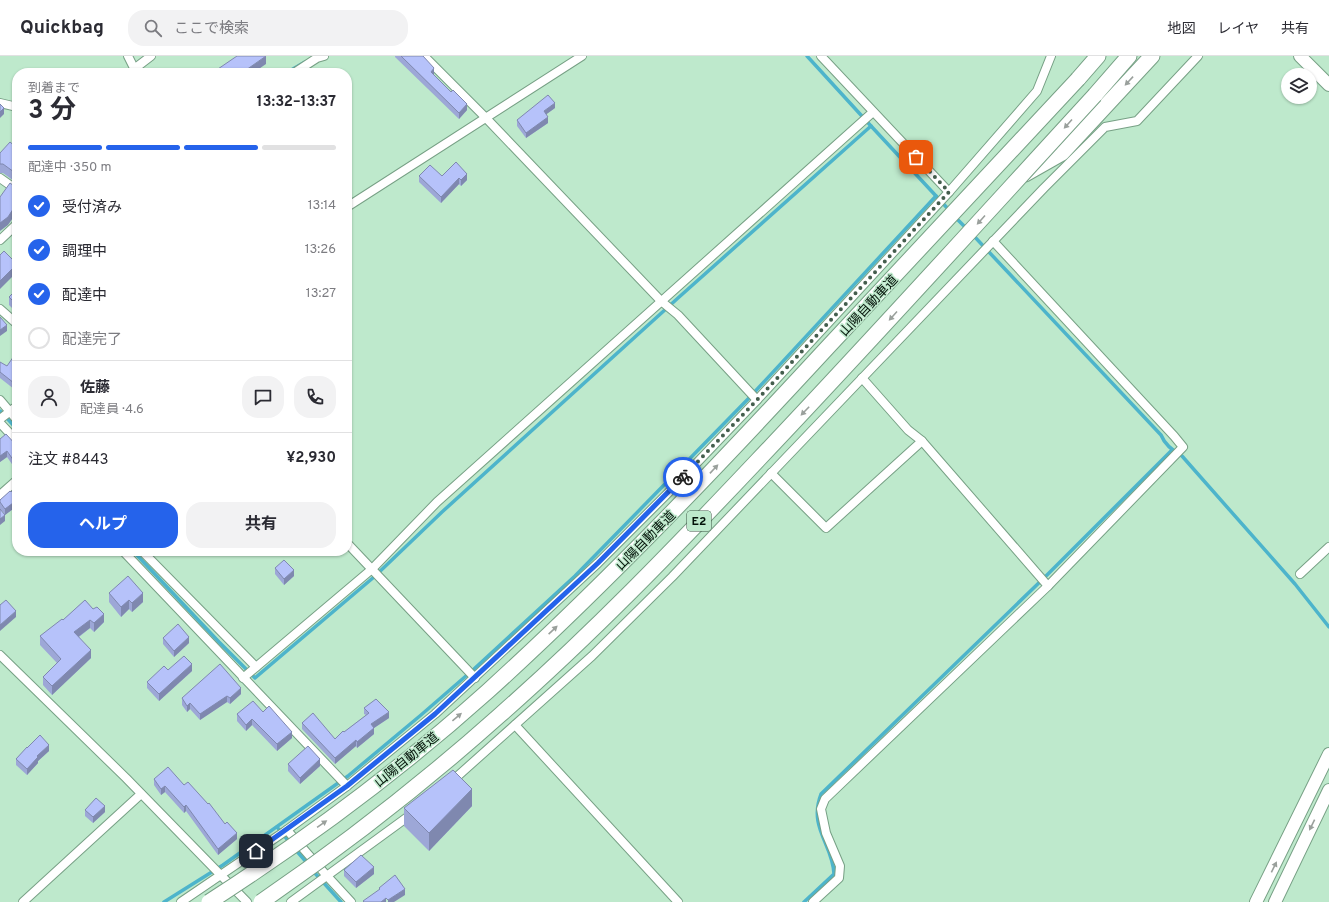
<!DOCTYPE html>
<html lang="ja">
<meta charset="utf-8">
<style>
:root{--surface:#fff;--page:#f2f2f3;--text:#2b2b33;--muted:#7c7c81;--line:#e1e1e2;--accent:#2563eb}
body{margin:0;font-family:Overpass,"Noto Sans JP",sans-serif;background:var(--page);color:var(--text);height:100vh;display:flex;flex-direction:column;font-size:15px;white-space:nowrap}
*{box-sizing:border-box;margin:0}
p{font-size:13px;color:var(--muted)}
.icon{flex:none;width:22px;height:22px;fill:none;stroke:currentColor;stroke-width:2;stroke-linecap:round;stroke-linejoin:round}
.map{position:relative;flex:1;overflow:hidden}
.drawer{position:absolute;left:12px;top:12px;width:340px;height:488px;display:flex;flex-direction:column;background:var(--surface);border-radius:16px;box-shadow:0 1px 3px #0004}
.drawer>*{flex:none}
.controls{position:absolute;left:1281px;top:12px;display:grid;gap:8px}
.controls a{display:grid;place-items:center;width:36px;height:36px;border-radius:50%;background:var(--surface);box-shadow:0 1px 3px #0004;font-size:20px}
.pin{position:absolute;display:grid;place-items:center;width:34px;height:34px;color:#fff;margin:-17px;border-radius:8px;box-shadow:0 2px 6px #0006}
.courier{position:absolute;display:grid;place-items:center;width:40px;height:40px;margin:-20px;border:3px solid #2563eb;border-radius:50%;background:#fff;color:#222;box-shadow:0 1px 5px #0007}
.headline em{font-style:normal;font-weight:700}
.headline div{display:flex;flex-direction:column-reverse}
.headline{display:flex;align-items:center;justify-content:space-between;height:68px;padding:0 16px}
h1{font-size:26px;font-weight:700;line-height:30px}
.bar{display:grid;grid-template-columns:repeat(4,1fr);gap:6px 4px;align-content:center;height:48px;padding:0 16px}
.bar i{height:5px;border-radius:3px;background:var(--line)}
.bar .selected{background:var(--accent)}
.bar p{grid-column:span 4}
.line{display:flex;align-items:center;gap:10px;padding:0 16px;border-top:1px solid var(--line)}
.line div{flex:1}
.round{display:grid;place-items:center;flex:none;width:42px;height:42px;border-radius:16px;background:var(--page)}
ol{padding:0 16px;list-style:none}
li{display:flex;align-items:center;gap:12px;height:44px}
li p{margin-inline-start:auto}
li .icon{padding:4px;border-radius:50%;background:var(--accent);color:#fff;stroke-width:4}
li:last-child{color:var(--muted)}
li i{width:22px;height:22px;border:2px solid var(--line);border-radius:50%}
.primary-button{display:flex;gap:8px;margin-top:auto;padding:8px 16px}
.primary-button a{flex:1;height:46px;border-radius:16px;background:var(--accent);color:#fff;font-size:16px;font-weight:700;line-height:46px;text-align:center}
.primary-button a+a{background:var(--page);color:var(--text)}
header{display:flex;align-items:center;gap:24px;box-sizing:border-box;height:56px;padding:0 20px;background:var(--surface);border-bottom:1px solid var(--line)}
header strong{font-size:19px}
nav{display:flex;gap:22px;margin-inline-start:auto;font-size:14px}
.search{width:280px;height:36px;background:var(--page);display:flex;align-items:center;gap:10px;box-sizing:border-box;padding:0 14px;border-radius:16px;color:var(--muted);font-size:15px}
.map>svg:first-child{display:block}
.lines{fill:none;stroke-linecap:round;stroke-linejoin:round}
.stream{stroke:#4db4cb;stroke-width:3.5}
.street-casing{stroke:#77a085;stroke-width:10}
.secondary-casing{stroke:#77a085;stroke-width:14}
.highway-casing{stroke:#77a085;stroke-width:17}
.street{stroke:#fff;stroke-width:8}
.secondary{stroke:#fff;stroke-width:12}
.highway{stroke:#fff;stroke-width:15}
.highway-bridge-casing{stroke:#77a085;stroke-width:17;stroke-linecap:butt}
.highway-bridge{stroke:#fff;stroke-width:15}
.wall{fill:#9da7d7}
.shaded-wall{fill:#7f88af}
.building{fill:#b6c2fa;stroke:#7f88af}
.oneway{fill:#9aa09c}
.done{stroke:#445d4d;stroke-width:4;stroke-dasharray:0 7.2}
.route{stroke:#2563eb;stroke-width:5}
.labels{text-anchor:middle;stroke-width:3;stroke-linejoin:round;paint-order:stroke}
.shield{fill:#bee9cc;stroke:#3b5243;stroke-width:1}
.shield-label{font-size:12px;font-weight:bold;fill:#031108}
.street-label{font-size:13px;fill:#031108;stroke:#bee9cc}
</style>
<header>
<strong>Quickbag</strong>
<div class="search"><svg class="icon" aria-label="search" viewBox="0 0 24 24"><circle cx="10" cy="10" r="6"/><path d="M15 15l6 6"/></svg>ここで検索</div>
<nav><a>地図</a><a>レイヤ</a><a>共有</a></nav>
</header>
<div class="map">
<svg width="1329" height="846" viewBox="0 0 1329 846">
<rect width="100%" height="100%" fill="#bee9cc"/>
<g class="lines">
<g class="stream">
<path d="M807 0 871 70"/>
<path d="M286 17 305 6"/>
<path d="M955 161 968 174"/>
<path d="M972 178 1161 379C1165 389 1173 395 1182 400L1295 528 1329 571"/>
<path d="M0 355 17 373"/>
<path d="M133 495 219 586 255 622 374 521 442 456 678 242 871 70 950 155"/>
<path d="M277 771 290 787"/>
<path d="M295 793 308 808"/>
<path d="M313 815 341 846"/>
<path d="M164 846 223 809 348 720 421 659 474 613 575 520 749 342 936 140"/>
<path d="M804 846 834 818C833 788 808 772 821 738L1047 519 1172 394"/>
</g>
<g class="street-casing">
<g id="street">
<path d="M128 0 135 14"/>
<path d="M424 0 486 62 661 245 678 259 757 344"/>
<path d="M821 0 949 136"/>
<path d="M133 17 138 10 151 0"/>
<path d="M294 17 317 2 324 0"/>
<path d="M0 47 17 51"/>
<path d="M0 122 17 134"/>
<path d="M347 151 582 0"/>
<path d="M0 184 17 168"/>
<path d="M0 253 17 268"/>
<path d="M862 322 908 374 922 385 1048 530"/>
<path d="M0 344 17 364"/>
<path d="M0 363 17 350"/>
<path d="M0 367 17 385"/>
<path d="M771 417 826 472 922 385"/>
<path d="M0 439 17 424"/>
<path d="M347 487 475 622"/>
<path d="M123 495 347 730"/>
<path d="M142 495 256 611"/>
<path d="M1300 518 1329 491"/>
<path d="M0 599 126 722 247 846"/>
<path d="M243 622 372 513 437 446 873 56"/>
<path d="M515 669 678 846"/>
<path d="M451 726 592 600 672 521 1044 132 1105 71 1137 65 1198 0"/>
<path d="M287 774 327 820 351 846"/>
<path d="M23 846 141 738"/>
<path d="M181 846 284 776 347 730 435 658 598 507 668 437 757 344 949 136 1037 35 1051 0"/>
<path d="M291 846 413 757"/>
<path d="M813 846 839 822 840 810 826 777 821 753 825 743 1048 530 1183 391 1174 380 993 185"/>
</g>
</g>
<g class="secondary-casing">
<g id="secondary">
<path d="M1300 0 1329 29"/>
<path d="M1256 846 1329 698"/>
<path d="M1275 846 1329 734"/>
</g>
</g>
<g class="highway-casing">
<g id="highway">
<path d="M1078 23 1098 0"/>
<path d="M1095 39 1129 0"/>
<path d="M1025 118 1062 97 1152 0"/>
</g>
</g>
<use href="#street" class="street"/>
<use href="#secondary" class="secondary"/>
<use href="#highway" class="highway"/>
<g class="highway-bridge-casing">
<g id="highway-bridge">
<path d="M209 846C307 783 401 713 488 635 607 527 718 410 827 292 911 202 994 112 1078 23"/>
<path d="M261 846C344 789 425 726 500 659 591 579 675 492 758 404 872 284 983 161 1095 39"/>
</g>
</g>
<use href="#highway-bridge" class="highway-bridge"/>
</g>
<g class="wall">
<path d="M395 0H423L434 18V19L451 36 467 54 459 63 395 1Z"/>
<path d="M555 52 546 58 548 67 526 82 517 70V64Z"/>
<path d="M17 92 14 125 3 117H0V97Z"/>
<path d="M456 106 467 124 461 130 459 128 441 147 419 126V120H442Z"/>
<path d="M17 233V257L9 249V241Z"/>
<path d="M17 298 14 333 0 322V306L7 310Z"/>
<path d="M0 383 17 390V408L14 411 7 401 0 406Z"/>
<path d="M17 430V450L5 459V465L4 457 0 453V444L11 436Z"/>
<path d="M275 512 294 520 284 529 275 518Z"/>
<path d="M109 537 143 546 132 556 129 553 121 561 109 546Z"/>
<path d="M85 544 104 566 94 576 90 572 79 581 91 602 52 639 43 629V621L57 607 40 589V580L63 564Z"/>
<path d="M163 582 189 587 174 601 163 588Z"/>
<path d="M192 615 159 645 147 632V626Z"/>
<path d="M241 638 230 648 227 646 200 664 190 653 187 656 182 649V642Z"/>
<path d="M364 652 389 662 374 672V678L357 692 356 690 335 708 302 673V667L335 683 366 659 364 658Z"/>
<path d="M263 656 292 682 277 695 252 669 246 675 237 665V658Z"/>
<path d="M27 692 49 695 38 705V707L27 719 16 709V703Z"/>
<path d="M288 708 320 710 300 728 288 715Z"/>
<path d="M154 723 184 729 225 768 237 783 218 799 186 755 184 757 165 736 161 739 154 729Z"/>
<path d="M472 750 429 795 404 770V752Z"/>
<path d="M85 754 105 756 93 767 85 760Z"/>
<path d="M344 814 374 818 356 832 344 820Z"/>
</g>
<g class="shaded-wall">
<path d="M266 0V8L253 17H246V14Z"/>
<path d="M434 12V18L431 22V16Z"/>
<path d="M555 47V52L544 60V55Z"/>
<path d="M467 48V54L459 63V57Z"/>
<path d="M4 52V58L0 62V56Z"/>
<path d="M548 61V67L526 82V77Z"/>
<path d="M17 113V122L14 125V116Z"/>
<path d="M467 118V124L461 130V124Z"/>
<path d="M459 122V128L441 147V141Z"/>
<path d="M17 147V156L8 169 0 175V167Z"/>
<path d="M17 208V216L0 233V225Z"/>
<path d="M7 269V275L0 280V274Z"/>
<path d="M17 324V330L14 333V327Z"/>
<path d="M7 395V401L0 406V400Z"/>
<path d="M17 402V408L14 411V405Z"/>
<path d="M17 444V450L5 459V465L0 469V463L5 459V453Z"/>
<path d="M294 514V520L284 529V523Z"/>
<path d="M143 537V546L132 556V547Z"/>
<path d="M129 544V553L121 561V551Z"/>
<path d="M16 555V561L0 575V569Z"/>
<path d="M104 558V566L94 576V567Z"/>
<path d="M90 564V572L74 584V576Z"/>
<path d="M189 581V587L174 601V595Z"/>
<path d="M91 594V602L52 639V630Z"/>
<path d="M192 608V615L159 645V638Z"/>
<path d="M241 632V638L230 648V642Z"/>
<path d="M227 640V646L200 664V658Z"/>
<path d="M190 647V653L187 656V650Z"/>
<path d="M389 656V662L371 674V668Z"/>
<path d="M252 663V669L246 675V669Z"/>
<path d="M374 672V678L357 692V686Z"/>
<path d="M292 676V682L277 695V688Z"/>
<path d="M356 684V690L335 708V702Z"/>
<path d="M49 689V695L38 705V707L27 719V713L37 700Z"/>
<path d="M320 703V710L300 728V722Z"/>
<path d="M165 730V736L161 739V733Z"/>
<path d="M472 733V750L429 795V777Z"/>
<path d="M186 749V755L184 757V751Z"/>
<path d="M105 750V756L93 767V761Z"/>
<path d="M237 777V783L218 799V793Z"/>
<path d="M374 811V818L356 832V826Z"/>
<path d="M405 833V839L394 846H388V844Z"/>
<path d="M386 842V846H381Z"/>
</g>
<g class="building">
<path d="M237 0H266L246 14 248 17H216L215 15Z"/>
<path d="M401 0H423L434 12 431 16 451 36 453 34 467 48 459 57Z"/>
<path d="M548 39 555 47 544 55 548 61 526 77 517 64Z"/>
<path d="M0 48 4 52 0 56Z"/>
<path d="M10 86 17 92V113L14 116 3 108H0V97Z"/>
<path d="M456 106 467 118 461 124 459 122 441 141 419 120 430 109 442 120Z"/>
<path d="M10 127 17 132V147L8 161 0 167V141Z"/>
<path d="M4 195 17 208 0 225V199Z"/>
<path d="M17 233V249L9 241Z"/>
<path d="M0 261 7 269 0 274Z"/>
<path d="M16 297 17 298V324L14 327 0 316V306L7 310Z"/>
<path d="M6 378 17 390V402L14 405 7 395 0 400V383Z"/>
<path d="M17 430V444L5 453 0 446V444L10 435 11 436Z"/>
<path d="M0 453 5 459 0 463Z"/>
<path d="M284 504 294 514 284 523 275 512Z"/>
<path d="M128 520 143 537 132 547 129 544 121 551 109 537Z"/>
<path d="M6 544 16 555 0 569V549Z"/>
<path d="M85 544 93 553 97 551 104 558 94 567 90 564 74 576 91 594 52 630 43 621 61 603 40 580 62 563 63 564Z"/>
<path d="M178 568 189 581 174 595 163 582Z"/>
<path d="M184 600 192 608 159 638 147 626 164 610 168 614Z"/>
<path d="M220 608 241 632 230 642 227 640 200 658 190 647 187 650 182 642Z"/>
<path d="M376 643 389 656 371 668 374 672 357 686 356 684 335 702 302 667 313 657 335 683 343 675 344 676 369 657 364 652Z"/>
<path d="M253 645 263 656 269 650 292 676 277 688 252 663 246 669 237 658Z"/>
<path d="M40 679 49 689 37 700 38 701 27 713 16 703 27 691V692Z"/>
<path d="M308 690 320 703 300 722 288 708Z"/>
<path d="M168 711 184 729 188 726 208 748 209 747 225 768 227 766 237 777 218 793 186 749 184 751 165 730 161 733 154 723Z"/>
<path d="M453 714 472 733 429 777 404 752Z"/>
<path d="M96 742 105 750 93 761 85 754Z"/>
<path d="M361 799 374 811 356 826 344 814Z"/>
<path d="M395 819 405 833 388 844 386 842 381 846H364L363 845 380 833 379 832Z"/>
</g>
<defs><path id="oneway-solid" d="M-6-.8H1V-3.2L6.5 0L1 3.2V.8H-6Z"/></defs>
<g class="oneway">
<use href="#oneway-solid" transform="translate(1129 25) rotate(133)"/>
<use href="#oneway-solid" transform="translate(1068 68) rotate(132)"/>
<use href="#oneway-solid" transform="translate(981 164) rotate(132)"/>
<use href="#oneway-solid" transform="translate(893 260) rotate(132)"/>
<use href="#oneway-solid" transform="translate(805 355) rotate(134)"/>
<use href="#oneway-solid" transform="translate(714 413) rotate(-47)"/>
<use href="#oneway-solid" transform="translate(553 574) rotate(-43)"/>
<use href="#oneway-solid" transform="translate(457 661) rotate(-40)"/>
<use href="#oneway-solid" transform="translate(322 768) rotate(-35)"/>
<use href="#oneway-solid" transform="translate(1312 769) rotate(116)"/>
<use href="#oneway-solid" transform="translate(1274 811) rotate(-64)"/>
</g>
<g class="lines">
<path class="done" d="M683 421 757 344 949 136 916 101"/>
<path class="route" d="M256 795 347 730 435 658 598 507 683 421"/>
</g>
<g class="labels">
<rect class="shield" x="687" y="455" width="24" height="20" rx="3"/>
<g class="shield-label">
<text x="699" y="469">E2</text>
</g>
<g class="street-label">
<text transform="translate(868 249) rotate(-47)" y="5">山陽自動車道</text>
<text transform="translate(645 484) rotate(-45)" y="5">山陽自動車道</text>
<text transform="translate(406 703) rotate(-39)" y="5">山陽自動車道</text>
</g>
</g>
</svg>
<div class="controls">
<a><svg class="icon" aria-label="layers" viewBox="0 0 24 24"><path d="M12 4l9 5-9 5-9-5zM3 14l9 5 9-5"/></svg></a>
</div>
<div class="pin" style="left:916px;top:101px;background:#ea580c"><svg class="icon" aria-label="bag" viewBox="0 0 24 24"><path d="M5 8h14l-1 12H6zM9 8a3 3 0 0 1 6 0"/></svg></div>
<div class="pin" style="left:256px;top:795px;background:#1f2937"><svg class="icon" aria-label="home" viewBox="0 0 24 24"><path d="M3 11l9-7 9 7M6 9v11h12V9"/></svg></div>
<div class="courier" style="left:683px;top:421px"><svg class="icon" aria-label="bike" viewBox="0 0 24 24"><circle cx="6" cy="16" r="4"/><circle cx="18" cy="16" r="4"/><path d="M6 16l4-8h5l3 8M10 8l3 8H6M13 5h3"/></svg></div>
<section class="drawer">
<div class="headline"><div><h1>3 分</h1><p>到着まで</p></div><em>13:32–13:37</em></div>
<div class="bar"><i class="selected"></i><i class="selected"></i><i class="selected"></i><i></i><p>配達中 · 350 m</p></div>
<ol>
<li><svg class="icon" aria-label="check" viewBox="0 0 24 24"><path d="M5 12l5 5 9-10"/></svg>受付済み<p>13:14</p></li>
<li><svg class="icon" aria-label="check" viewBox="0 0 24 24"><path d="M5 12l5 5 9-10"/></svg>調理中<p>13:26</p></li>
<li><svg class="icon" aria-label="check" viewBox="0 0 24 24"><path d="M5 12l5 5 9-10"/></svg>配達中<p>13:27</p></li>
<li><i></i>配達完了</li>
</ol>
<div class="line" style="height:72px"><a class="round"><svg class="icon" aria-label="person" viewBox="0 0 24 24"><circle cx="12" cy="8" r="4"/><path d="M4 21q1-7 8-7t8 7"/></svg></a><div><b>佐藤</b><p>配達員 · 4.6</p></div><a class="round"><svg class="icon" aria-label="chat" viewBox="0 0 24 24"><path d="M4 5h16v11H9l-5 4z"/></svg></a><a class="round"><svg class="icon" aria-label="phone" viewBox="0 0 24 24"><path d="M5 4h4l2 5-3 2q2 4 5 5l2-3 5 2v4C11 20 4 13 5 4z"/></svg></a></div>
<div class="line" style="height:52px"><div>注文 #8443</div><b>¥2,930</b></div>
<div class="primary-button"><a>ヘルプ</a><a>共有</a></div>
</section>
</div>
